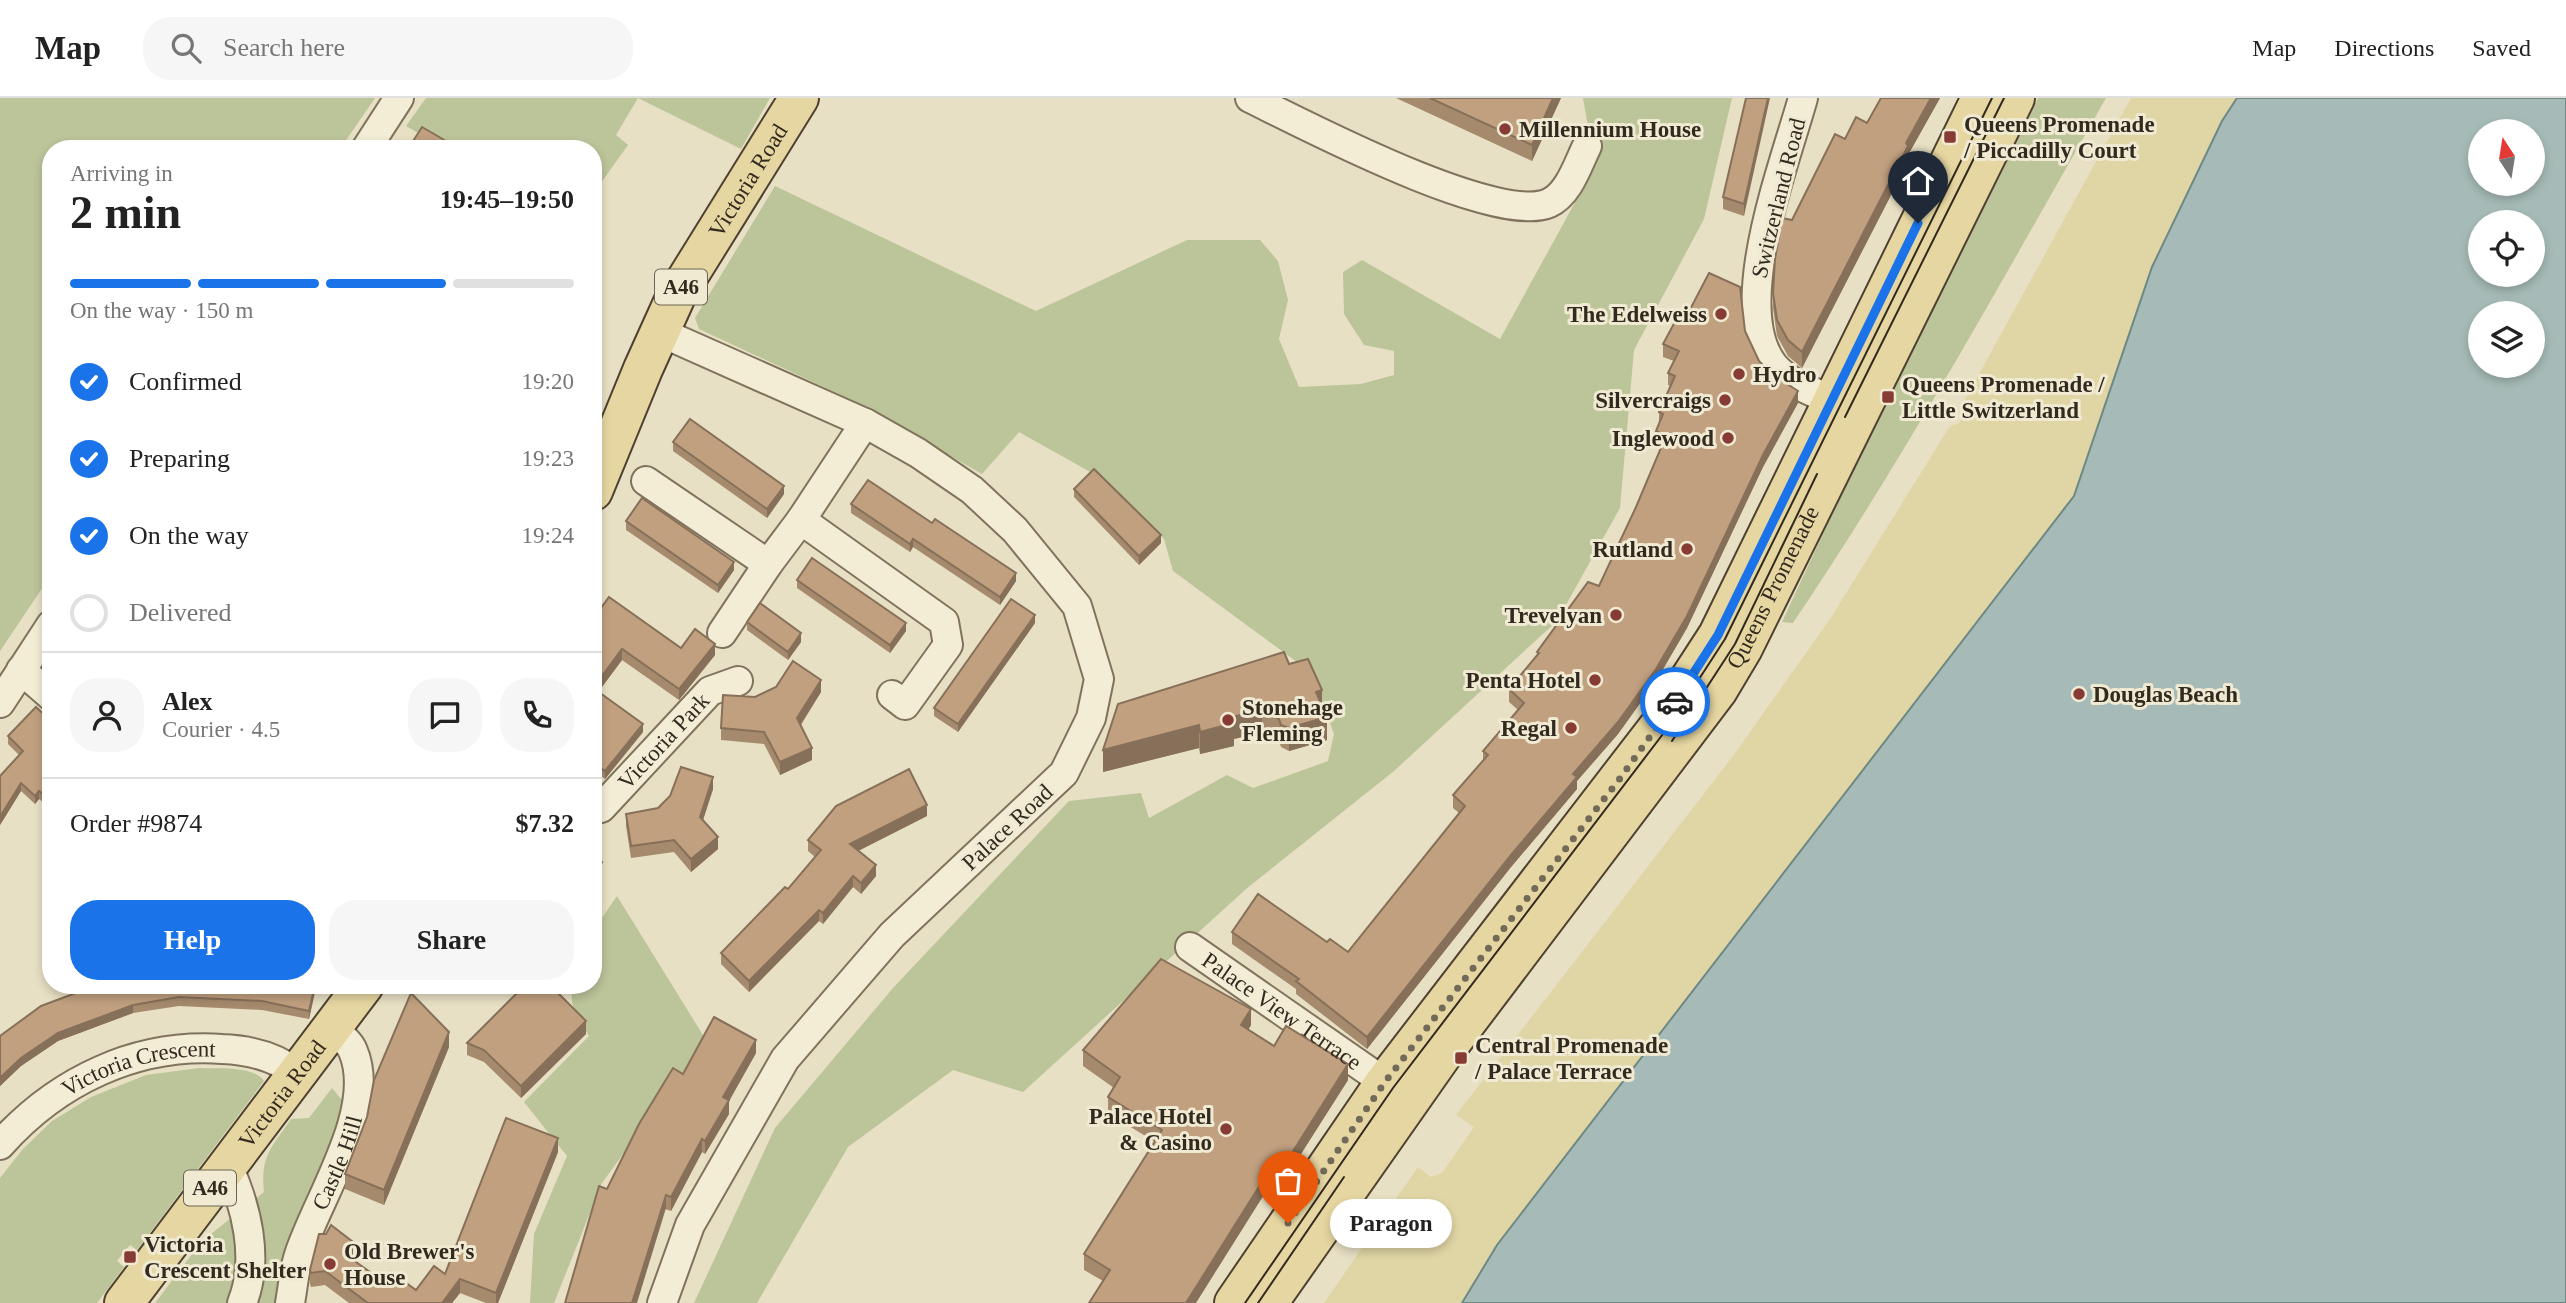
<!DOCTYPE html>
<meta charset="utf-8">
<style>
:root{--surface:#fff;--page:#f6f6f6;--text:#222;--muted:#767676;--line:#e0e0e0;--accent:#1a73e8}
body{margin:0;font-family:Georgia,serif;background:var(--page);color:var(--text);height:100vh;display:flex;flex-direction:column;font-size:26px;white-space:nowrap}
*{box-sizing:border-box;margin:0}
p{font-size:23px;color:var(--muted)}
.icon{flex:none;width:38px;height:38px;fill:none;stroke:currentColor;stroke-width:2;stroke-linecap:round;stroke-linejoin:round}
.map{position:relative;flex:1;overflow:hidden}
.panel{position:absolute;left:42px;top:42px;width:560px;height:854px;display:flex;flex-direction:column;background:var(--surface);border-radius:28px;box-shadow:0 4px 10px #0003}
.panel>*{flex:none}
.needle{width:46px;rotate:348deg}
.fabs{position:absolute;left:2468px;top:21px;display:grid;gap:14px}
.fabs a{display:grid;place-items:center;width:77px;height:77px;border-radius:50%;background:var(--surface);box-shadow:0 4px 10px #0003;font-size:35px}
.pin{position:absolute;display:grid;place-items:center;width:60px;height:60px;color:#fff;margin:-72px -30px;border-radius:50% 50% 50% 0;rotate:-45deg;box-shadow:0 0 7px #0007}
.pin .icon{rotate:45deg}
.courier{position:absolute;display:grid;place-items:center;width:70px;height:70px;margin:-35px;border:5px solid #1a73e8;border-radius:50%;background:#fff;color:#222;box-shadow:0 2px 9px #0007}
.bubble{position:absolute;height:49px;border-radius:24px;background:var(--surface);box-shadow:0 4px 10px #0003;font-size:23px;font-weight:800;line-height:49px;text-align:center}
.summary em{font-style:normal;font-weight:800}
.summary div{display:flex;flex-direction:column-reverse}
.summary{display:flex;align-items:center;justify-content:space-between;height:119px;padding:0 28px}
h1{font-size:46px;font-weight:800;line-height:52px}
.bar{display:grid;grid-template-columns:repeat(4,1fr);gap:10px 7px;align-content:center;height:84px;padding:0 28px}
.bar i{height:9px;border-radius:5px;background:var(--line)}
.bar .active{background:var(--accent)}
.bar p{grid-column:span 4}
.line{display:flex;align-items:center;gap:18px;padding:0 28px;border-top:2px solid var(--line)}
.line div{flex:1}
.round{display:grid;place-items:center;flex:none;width:74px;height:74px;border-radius:28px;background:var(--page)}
ol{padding:0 28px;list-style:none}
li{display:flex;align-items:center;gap:21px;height:77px}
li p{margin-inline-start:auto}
li .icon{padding:7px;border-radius:50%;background:var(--accent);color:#fff;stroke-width:4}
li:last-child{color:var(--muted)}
li i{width:38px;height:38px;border:4px solid var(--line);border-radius:50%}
.cta{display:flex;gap:14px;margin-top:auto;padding:14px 28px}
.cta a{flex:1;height:80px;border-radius:28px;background:var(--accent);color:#fff;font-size:28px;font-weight:800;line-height:80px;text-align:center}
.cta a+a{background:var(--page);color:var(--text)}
header{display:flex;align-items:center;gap:42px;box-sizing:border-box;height:98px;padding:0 35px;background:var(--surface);border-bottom:2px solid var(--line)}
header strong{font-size:33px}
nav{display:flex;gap:38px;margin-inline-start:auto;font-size:24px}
.search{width:490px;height:63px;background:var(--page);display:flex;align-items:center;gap:18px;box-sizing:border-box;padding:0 24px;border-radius:28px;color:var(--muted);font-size:26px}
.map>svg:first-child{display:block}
.green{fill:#bcc49a}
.sand{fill:#e0d5a5;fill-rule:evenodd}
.water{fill:#a6bbb7;stroke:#6e8884;stroke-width:2;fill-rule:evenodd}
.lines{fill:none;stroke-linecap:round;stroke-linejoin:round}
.minor-casing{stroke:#80735d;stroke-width:32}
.primary-casing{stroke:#4e4131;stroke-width:42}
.minor{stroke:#f4edd6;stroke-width:28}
.primary{stroke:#e6d6a1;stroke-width:38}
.tram{stroke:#322a1f;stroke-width:2}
.wall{fill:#a68a6d}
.shaded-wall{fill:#877059}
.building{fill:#c1a07f;stroke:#877059;stroke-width:2}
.done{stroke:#726a59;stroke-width:7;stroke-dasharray:0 12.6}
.route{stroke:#1a73e8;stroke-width:9}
.poi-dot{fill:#873b35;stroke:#f0ead3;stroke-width:2.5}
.labels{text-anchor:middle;stroke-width:6;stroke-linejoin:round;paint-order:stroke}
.shield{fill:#f0ead3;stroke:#6b6455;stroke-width:2}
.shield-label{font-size:21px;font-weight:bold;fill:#322a1f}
.poi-label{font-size:23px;font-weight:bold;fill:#322a1f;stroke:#f0ead3;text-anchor:start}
.street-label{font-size:23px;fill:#322a1f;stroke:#f0ead3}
</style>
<header>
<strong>Map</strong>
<div class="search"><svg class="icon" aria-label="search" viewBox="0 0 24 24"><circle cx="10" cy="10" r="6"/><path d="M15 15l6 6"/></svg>Search here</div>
<nav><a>Map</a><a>Directions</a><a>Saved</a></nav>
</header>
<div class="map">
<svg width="2566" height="1205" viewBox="0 0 2566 1205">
<rect width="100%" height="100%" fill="#e8e0c4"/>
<g class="green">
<path d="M0 0H375L340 51H51V477L0 553Z"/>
<path d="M426 0H770L741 51 638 0 616 37 628 47 593 96V51H446L406 28Z"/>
<path d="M1583 0H1732L1704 121 1634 252 1620 410 1557 523 1394 673 1246 791 1023 994 953 972 848 1049 757 1205H694L775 1030 893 890 1069 703 1141 695 1149 720 1227 677 1253 690 1328 663 1334 636 1312 575 1173 473 1164 441 1128 405 1092 375 1019 334 982 376 856 304 699 231 695 220 775 88 1036 213 1187 142H1260L1278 163 1288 202 1279 241 1299 289 1361 286 1394 277V253L1364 247 1344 216 1343 174 1362 162 1500 241 1595 68Z"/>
<path d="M2038 0H2106C2005 177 1907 356 1793 525L1782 524 1847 384Z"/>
<path d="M617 798 706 942 602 1085 554 1205H530L534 1136 567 1058 524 1004 589 938C578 921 568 908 573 887H593V833Z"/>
<path d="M199 970C216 971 253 967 264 983L137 1152 130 1147 117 1163 124 1169 97 1205H0V1080L22 1052 52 1023 91 999 146 977Z"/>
<path d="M332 990 342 1002 340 1030 284 1205H155L202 1143 264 1094C260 1058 272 1049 291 1021L309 1020Z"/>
</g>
<path class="sand" d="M2131 0H2566L2515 1205H1324L1418 1069 1431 1079 1442 1075 1474 1029 1456 1017 1733 658 1830 521 1950 328 1959 325 1970 309 1963 305ZM2480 33H2532V86H2480ZM2480 124H2532V177H2480ZM2480 215H2532V268H2480Z"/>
<path class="water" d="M2237 0H2566V1205H1462L1497 1147 2074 398 2152 169 2222 23ZM2480 33H2532V86H2480ZM2480 124H2532V177H2480ZM2480 215H2532V268H2480Z"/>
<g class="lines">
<g class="minor-casing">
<g id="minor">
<path d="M1250 0C1305 27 1497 128 1549 105 1569 96 1578 66 1587 48"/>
<path d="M1803 0C1785 65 1728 211 1774 268 1793 290 1824 297 1848 310"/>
<path d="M366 51 399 0"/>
<path d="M660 234 865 325 918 355 972 392 1015 432 1077 508 1099 581 1091 620 1064 675 892 837 785 961 690 1127 662 1205"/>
<path d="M865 325 801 422 944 524 948 547 905 607 892 597"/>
<path d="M646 383 768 466 801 422"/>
<path d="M722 535 768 466"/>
<path d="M21 572 51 598"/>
<path d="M0 605 51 527"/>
<path id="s1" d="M593 712 601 710 710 593 738 583"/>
<path id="s2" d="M1190 849 1400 995"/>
<path id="s3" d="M0 1047C57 983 136 945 222 951 249 952 275 958 296 975"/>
<path d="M227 1066C246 1107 260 1161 242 1205"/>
<path id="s4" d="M290 1205C293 1189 294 1172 299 1157 317 1101 378 1012 353 953 349 943 338 936 331 930"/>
</g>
</g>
<g class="primary-casing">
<g id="primary">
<path id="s5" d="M593 393 643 271 676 198 799 0"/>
<path id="s6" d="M124 1205 364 887"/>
<path d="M1234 1205 1385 984 1659 628 1718 537 1981 0"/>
<path id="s7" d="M1268 1205 1447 950 1718 592 1743 550 2015 0"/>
</g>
</g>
<use href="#minor" class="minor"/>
<use href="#primary" class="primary"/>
<g class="tram">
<path d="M1845 319 2004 0"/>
<path d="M1672 643 1735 546 1817 376"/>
<path d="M1245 1205 1393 990 1666 632 1725 541 1992 0"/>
<path d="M1258 1205 1344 1079"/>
</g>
</g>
<g class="wall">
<path d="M1396 0H1561L1532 63Z"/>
<path d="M1746 0 1744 118 1723 111V99Z"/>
<path d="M1881 0H1940L1908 57V64L1802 270 1788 258 1777 238 1773 210V195L1792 122 1845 41 1867 25Z"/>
<path d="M1684 223 1745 233 1759 263 1798 305 1763 369 1687 530 1656 583 1618 636 1577 683V691L1511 769 1367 951 1296 896V891L1232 846V834L1327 844 1348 854 1459 715 1453 710V697L1483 663V653L1518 612 1509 604V591L1537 558V554L1599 488 1636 409 1662 348 1656 346V333L1659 326V314L1671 288 1668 287V275L1674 263 1663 259V246Z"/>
<path d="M673 344 784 396 767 420 673 353Z"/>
<path d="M1074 391 1161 445 1139 467 1074 399Z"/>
<path d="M851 406 1016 483 1000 507 913 449 910 454 851 415Z"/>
<path d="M626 423 734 472 718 495 626 432Z"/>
<path d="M797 482 906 533 890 555 797 490Z"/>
<path d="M593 521 681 550 715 557 679 602 622 562 598 594 643 634 605 681 593 672Z"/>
<path d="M747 524 801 544 788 562 747 532Z"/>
<path d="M1035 525 958 634 934 618V610Z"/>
<path d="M1289 566 1322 607 1327 642 1289 653 1281 649 1279 643 1262 634 1234 641V648L1200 656 1199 650 1103 674Z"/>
<path d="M821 594 801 627 812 662 780 677 764 646 721 642V630Z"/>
<path d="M51 623V711L39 701 35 706 21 693 0 727V678L19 657 8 646V638Z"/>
<path d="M713 691 703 722 718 751 691 774 674 754 631 760 626 728V716L658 710Z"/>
<path d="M927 718 858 753 876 778 861 796 853 789 823 826 819 823 749 894 721 866V855L788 791 815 759 808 753V742Z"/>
<path d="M316 887 309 921 262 912 179 908 133 915 58 943 21 968 0 988V938L41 908Z"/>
<path d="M1251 927 1248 932 1274 948 1348 982 1285 1081 1277 1076 1103 1183 1084 1172V1156L1155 1044 1108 1015V999L1114 990 1083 968V952Z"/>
<path d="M586 936 521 1000 484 964 467 957V945Z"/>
<path d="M449 949 384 1107 345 1091V1076L367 1019Z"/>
<path d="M756 955 729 1003V1016L705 1056 702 1054 671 1113 607 1091 683 976Z"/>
<path d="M558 1054 498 1205H486L460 1195 452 1205H349L325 1187 311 1189 310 1186V1172L353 1158 351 1161 384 1184 416 1192 445 1176Z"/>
</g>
<g class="shaded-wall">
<path d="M1553 0H1561L1532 63V47Z"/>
<path d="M1768 0H1770L1744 118V106Z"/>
<path d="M1931 0H1940L1908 57V64L1802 270V254L1906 45Z"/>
<path d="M1798 293V305L1763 369 1687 530 1656 583 1618 636 1577 683V691L1511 769 1367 951V939L1573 676 1763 357Z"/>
<path d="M784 388V396L767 420V411Z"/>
<path d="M1161 437V445L1139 467V458Z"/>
<path d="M913 441V449L910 454V446Z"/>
<path d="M734 464V472L718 495V487Z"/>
<path d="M1016 475V483L1000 507V499Z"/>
<path d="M1035 517V525L958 634V626Z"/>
<path d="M906 525V533L890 555V547Z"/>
<path d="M801 535V544L788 562V554Z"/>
<path d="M715 546V557L679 602V591Z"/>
<path d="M622 551V562L593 601V590Z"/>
<path d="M821 582V594L797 632V620Z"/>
<path d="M1322 592V615L1316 594Z"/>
<path d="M1262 612V634L1234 641V648L1200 656V634L1232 619Z"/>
<path d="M1327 619V642L1289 653V630Z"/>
<path d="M643 626V634L605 681V673Z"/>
<path d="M1199 627V650L1103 674V652Z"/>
<path d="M812 650V662L780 677V664Z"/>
<path d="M713 679V691L700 731V719Z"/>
<path d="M21 685V693L0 727V719Z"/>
<path d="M39 693V701L35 706V698Z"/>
<path d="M927 707V718L850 757V746Z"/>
<path d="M718 739V751L691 774V761Z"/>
<path d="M602 764V776L593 796V784Z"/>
<path d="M876 767V778L861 796V785Z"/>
<path d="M853 778V789L823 826V815Z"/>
<path d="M819 812V823L749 894V883Z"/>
<path d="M315 887H316V890L309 921V913Z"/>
<path d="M133 907V915L58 943 21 968 0 988V980L21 960 58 935Z"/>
<path d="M1251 911V927L1241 943V927Z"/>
<path d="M586 923V936L521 1000V988Z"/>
<path d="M449 934V949L384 1107V1092Z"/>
<path d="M756 942V955L729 1003V1016L705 1056V1043L723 999Z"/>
<path d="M1348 966V982L1285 1081V1066Z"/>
<path d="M558 1040V1054L498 1205H496V1195Z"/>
<path d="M702 1041V1054L671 1113V1099Z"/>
<path d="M1277 1060V1076L1196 1205H1186Z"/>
<path d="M666 1097V1110L637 1205H632Z"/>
<path d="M353 1144V1158L351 1160V1168L347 1151Z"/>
<path d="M460 1181V1195L452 1205H442Z"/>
</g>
<g class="building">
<path d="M1430 0H1553L1532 47Z"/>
<path d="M1746 0H1768L1744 106 1723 99Z"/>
<path d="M1881 0H1931L1906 45 1908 48 1802 254 1788 242 1777 222 1773 195 1775 161 1782 120 1792 122 1835 36 1845 41 1856 19 1867 25Z"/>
<path d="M422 29 458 50V51H408Z"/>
<path d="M1709 175 1740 189 1745 233 1759 263 1772 276 1798 293 1763 357 1687 518 1656 571 1618 624 1573 676 1577 679 1511 757 1367 939 1296 883 1299 881 1232 834 1258 796 1327 844 1330 841 1348 854 1465 708 1453 697 1488 657 1483 653 1524 605 1509 591 1539 555 1537 554 1588 484 1599 488 1636 409 1666 338 1656 333 1663 316 1659 314 1675 278 1668 275 1679 253 1663 246 1677 220 1684 223Z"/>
<path d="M690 321 784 388 767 411 673 344Z"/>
<path d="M1094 371 1161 437 1139 458 1074 391Z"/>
<path d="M868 382 932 425 935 421 1016 475 1000 499 913 441 910 446 851 406Z"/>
<path d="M642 400 734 464 718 487 626 423Z"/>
<path d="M812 460 906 525 890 547 797 482Z"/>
<path d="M609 499 681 550 695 531 715 546 679 591 622 551 593 590V536L594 534H593V521Z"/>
<path d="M1011 501 1035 517 958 626 934 610Z"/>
<path d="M760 505 801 535 788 554 747 524Z"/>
<path d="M1284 554 1289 566 1308 561 1322 592 1316 594 1327 619 1289 630 1281 627 1279 621 1262 612 1232 619 1234 625 1200 634 1199 627 1103 652 1118 606Z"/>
<path d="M793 563 821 582 797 620 812 650 780 664 764 634 721 630 723 597 755 599 776 589Z"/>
<path d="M596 592 643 626 605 673 593 664V596Z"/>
<path d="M36 609 51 623V703L39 693 35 698 21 685 0 719V678L23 653 8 638Z"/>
<path d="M681 669 713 679 700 719 718 739 691 761 674 742 631 748 626 716 658 710 670 698Z"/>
<path d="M909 671 927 707 850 746 876 767 861 785 853 778 823 815 819 812 749 883 721 855 785 789 788 791 821 752 808 742 836 708Z"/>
<path d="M593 760 602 764 593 784Z"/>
<path d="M1161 861 1251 911 1241 927 1274 948 1286 928 1348 966 1285 1066 1277 1060 1186 1205H1089L1110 1172 1084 1156 1162 1032 1108 999 1120 979 1083 952Z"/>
<path d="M97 887H315L309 913 262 903 179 899 133 907 58 935 21 960 0 980V938L41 908Z"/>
<path d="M525 887H550L586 923 521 988 484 952 467 945Z"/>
<path d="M411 895 449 934 384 1092 345 1076 367 1019 374 982Z"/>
<path d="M714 919 756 942 723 999 729 1002 705 1043 702 1041 671 1099 666 1097 632 1205H565L599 1088 607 1091 639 1026 673 970 683 976Z"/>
<path d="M506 1020 558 1040 496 1195 460 1181 442 1205H368L325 1173 311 1175 310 1172 319 1136H326L331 1127 353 1144 347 1151 351 1154 349 1159 384 1184 391 1174 416 1192 434 1168 445 1176Z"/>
</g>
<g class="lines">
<path class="done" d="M1288 1125 1385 984 1618 683 1675 604"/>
<path class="route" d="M1675 604 1718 537 1918 125"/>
</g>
<g class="poi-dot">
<circle cx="1505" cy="31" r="7"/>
<rect x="1943" y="32" width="14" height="14" rx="3.5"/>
<circle cx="1721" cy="216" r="7"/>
<circle cx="1739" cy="276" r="7"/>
<rect x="1881" y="292" width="14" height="14" rx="3.5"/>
<circle cx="1725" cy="302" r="7"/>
<circle cx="1728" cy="340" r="7"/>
<circle cx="1687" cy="451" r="7"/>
<circle cx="1616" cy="517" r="7"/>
<circle cx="1595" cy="582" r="7"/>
<circle cx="2079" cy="596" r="7"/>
<circle cx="1228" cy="622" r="7"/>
<circle cx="1571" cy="630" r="7"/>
<rect x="1454" y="953" width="14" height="14" rx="3.5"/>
<circle cx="1226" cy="1031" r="7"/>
<rect x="123" y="1152" width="14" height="14" rx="3.5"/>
<circle cx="330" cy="1166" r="7"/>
</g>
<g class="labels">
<g class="shield">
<rect x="655" y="171.5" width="52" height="35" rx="5"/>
<rect x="184" y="1072.5" width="52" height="35" rx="5"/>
</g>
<g class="shield-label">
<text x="681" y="196">A46</text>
<text x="210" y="1097">A46</text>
</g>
<g class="poi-label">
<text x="1964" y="34">Queens Promenade<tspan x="1964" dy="26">/ Piccadilly Court</tspan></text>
<text x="1519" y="39">Millennium House</text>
<text x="1707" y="224" text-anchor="end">The Edelweiss</text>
<text x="1753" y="284">Hydro</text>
<text x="1902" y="294">Queens Promenade /<tspan x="1902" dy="26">Little Switzerland</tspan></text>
<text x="1711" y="310" text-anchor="end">Silvercraigs</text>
<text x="1714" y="348" text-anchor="end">Inglewood</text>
<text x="1673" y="459" text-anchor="end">Rutland</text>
<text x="1602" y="525" text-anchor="end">Trevelyan</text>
<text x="1581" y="590" text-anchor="end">Penta Hotel</text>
<text x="2093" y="604">Douglas Beach</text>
<text x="1242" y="617">Stonehage<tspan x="1242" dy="26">Fleming</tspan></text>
<text x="1557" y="638" text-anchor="end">Regal</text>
<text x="1475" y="955">Central Promenade<tspan x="1475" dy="26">/ Palace Terrace</tspan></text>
<text x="1212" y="1026" text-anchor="end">Palace Hotel<tspan x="1212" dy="26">&amp; Casino</tspan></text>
<text x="144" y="1154">Victoria<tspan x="144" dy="26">Crescent Shelter</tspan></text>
<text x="344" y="1161">Old Brewer's<tspan x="344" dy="26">House</tspan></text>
</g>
<g class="street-label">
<text dy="8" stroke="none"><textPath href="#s5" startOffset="348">Victoria Road</textPath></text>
<text transform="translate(1778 100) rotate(-76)" y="8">Switzerland Road</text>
<text dy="8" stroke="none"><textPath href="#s7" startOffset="877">Queens Promenade</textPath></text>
<text dy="8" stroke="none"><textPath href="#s1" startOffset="100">Victoria Park</textPath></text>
<text transform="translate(1007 729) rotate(-43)" y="8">Palace Road</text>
<text dy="8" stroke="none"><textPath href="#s2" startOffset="112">Palace View Terrace</textPath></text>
<text dy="8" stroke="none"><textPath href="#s3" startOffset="164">Victoria Crescent</textPath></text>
<text dy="8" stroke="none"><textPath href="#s6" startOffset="262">Victoria Road</textPath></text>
<text dy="8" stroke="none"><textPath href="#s4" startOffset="149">Castle Hill</textPath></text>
</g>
</g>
</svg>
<div class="fabs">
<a><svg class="needle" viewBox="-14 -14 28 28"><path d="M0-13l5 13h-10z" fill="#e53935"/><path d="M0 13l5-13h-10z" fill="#767676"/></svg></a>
<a><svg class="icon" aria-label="locate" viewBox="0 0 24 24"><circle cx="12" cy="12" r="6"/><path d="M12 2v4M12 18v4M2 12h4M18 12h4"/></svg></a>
<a><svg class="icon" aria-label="layers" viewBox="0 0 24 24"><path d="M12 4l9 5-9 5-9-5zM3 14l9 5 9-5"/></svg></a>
</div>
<div class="pin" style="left:1288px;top:1125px;background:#ea580c"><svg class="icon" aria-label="bag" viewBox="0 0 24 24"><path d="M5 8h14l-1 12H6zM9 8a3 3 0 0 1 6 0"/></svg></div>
<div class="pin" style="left:1918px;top:125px;background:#1f2937"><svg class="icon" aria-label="home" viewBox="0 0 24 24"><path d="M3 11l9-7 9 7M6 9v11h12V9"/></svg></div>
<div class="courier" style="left:1675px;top:604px"><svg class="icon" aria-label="car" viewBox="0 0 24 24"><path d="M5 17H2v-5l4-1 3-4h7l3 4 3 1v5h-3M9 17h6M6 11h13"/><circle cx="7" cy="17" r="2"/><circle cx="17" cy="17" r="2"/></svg></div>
<div class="bubble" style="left:1330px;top:1101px;width:122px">Paragon</div>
<section class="panel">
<div class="summary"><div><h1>2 min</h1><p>Arriving in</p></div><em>19:45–19:50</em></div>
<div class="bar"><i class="active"></i><i class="active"></i><i class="active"></i><i></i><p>On the way · 150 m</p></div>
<ol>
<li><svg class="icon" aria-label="check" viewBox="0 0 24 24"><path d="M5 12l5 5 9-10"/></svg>Confirmed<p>19:20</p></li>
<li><svg class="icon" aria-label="check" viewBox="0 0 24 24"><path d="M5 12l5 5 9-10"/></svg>Preparing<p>19:23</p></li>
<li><svg class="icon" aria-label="check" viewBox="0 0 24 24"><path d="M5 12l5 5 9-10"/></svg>On the way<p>19:24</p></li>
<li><i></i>Delivered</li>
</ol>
<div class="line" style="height:126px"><a class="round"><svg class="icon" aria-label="person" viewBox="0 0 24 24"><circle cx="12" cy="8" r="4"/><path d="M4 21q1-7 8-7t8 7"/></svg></a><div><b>Alex</b><p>Courier · 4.5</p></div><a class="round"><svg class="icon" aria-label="chat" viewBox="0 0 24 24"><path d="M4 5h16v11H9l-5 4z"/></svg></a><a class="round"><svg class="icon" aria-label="phone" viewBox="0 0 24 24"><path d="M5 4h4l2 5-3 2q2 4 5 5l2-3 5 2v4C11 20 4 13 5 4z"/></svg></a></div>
<div class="line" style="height:91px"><div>Order #9874</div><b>$7.32</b></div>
<div class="cta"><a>Help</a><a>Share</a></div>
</section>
</div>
